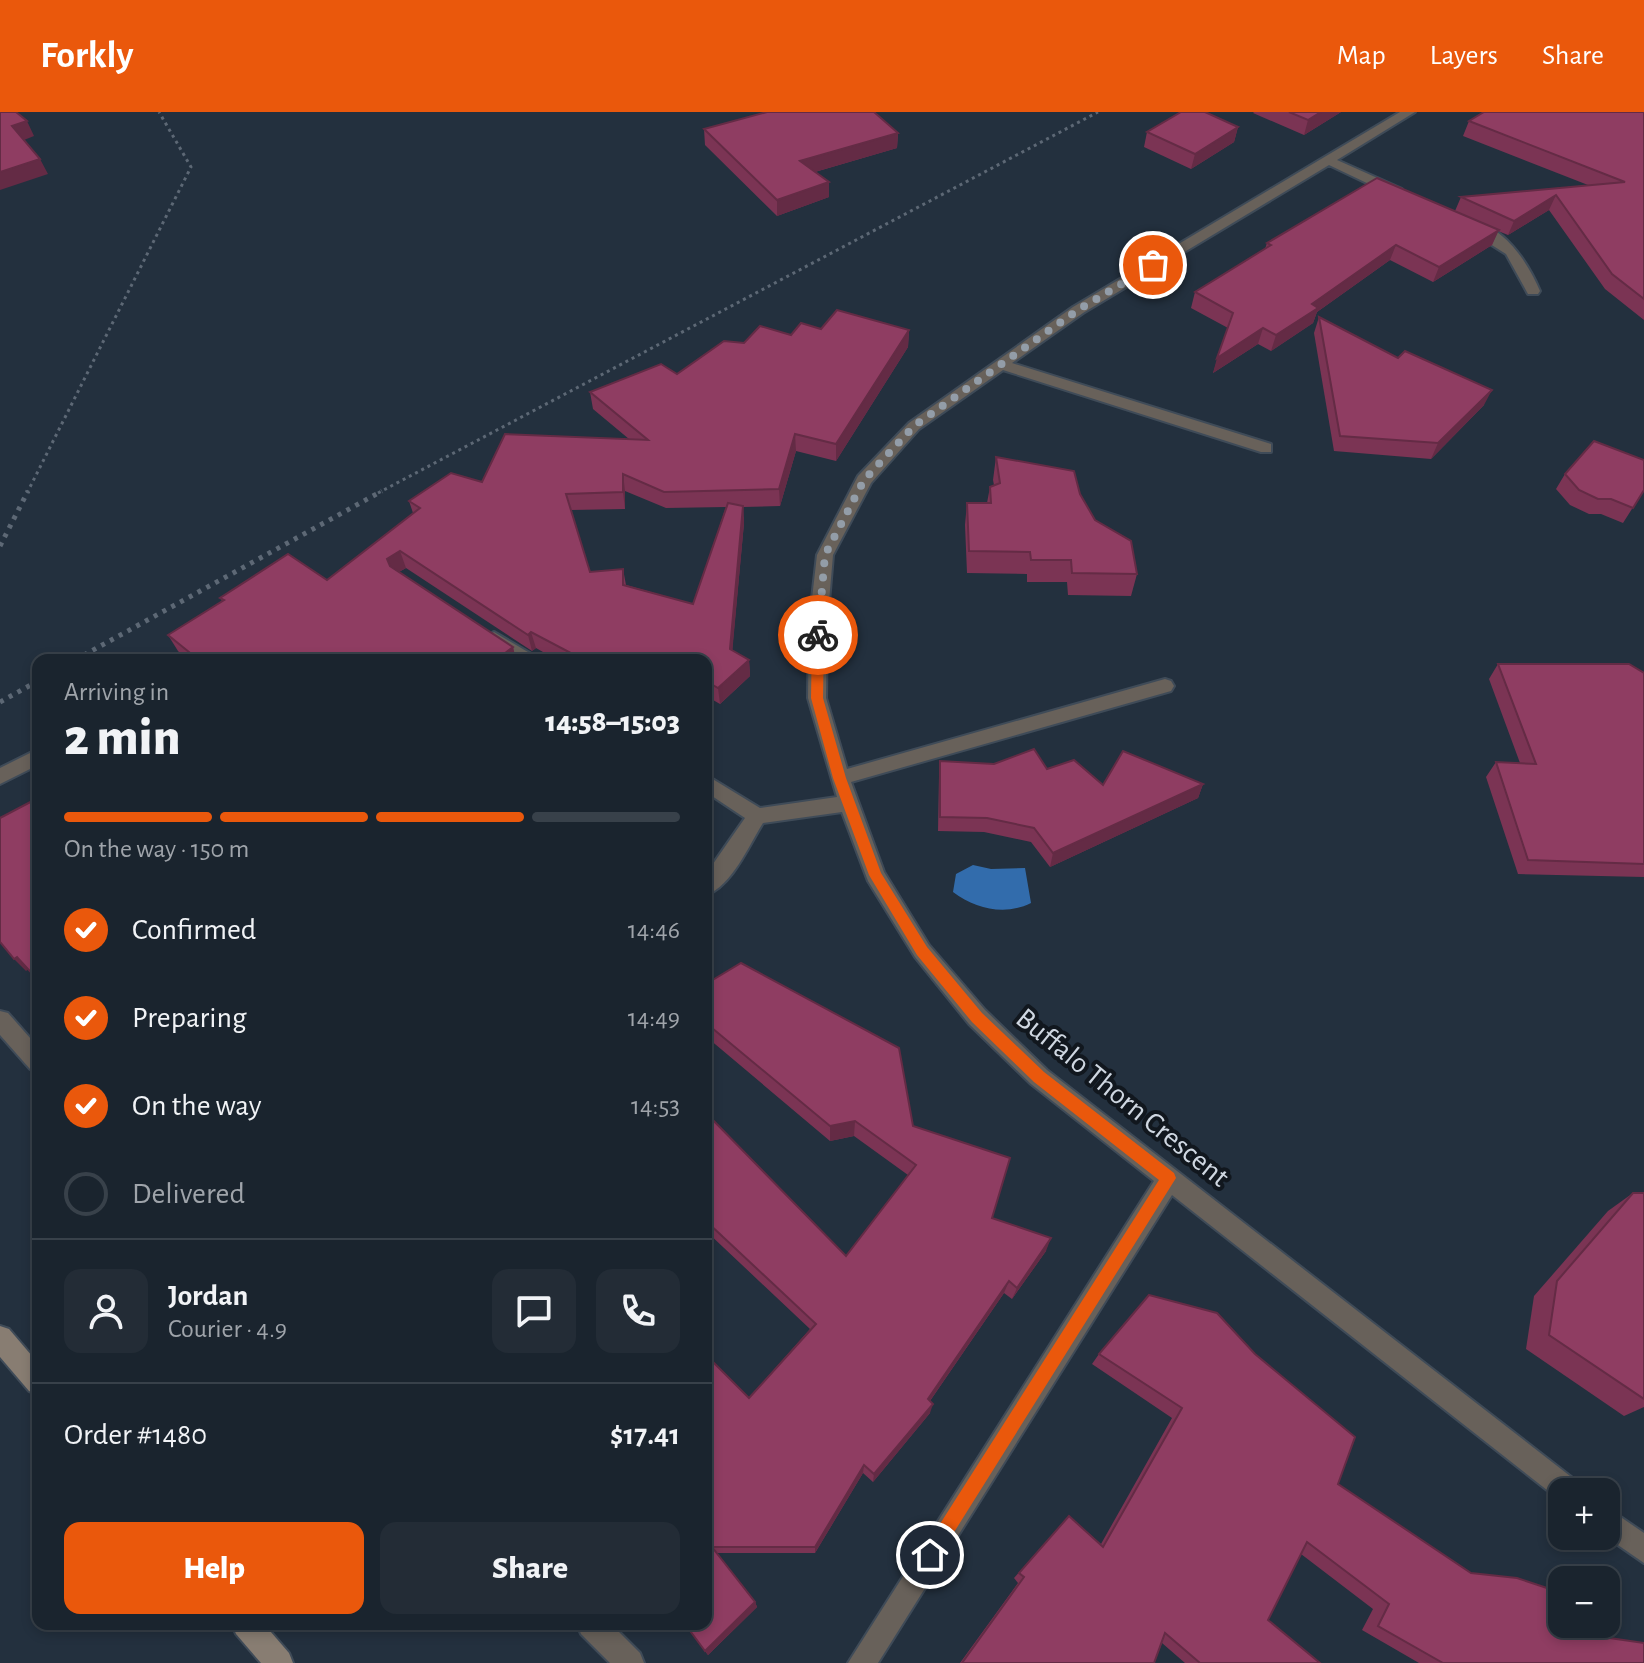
<!DOCTYPE html>
<meta charset="utf-8">
<style>
:root{--surface:#1a242e;--page:#232c36;--text:#f1f3f6;--muted:#9fa4aa;--line:#38414a;--accent:#ea580c}
body{margin:0;font-family:"Alegreya Sans",sans-serif;background:var(--page);color:var(--text);height:100vh;display:flex;flex-direction:column;font-size:30px;white-space:nowrap}
*{box-sizing:border-box;margin:0}
p{font-size:26px;color:var(--muted)}
.icon{flex:none;width:44px;height:44px;fill:none;stroke:currentColor;stroke-width:2;stroke-linecap:round;stroke-linejoin:round}
.map{position:relative;flex:1;overflow:hidden}
.details{position:absolute;left:32px;top:542px;width:680px;height:976px;display:flex;flex-direction:column;background:var(--surface);border-radius:16px;box-shadow:0 4px 12px #0003,0 0 0 2px var(--line)}
.details>*{flex:none}
.controls{position:absolute;left:1548px;top:1366px;display:grid;gap:16px}
.controls a{display:grid;place-items:center;width:72px;height:72px;border-radius:16px;background:var(--surface);box-shadow:0 4px 12px #0003,0 0 0 2px var(--line);font-size:40px}
.pin{position:absolute;display:grid;place-items:center;width:68px;height:68px;color:#fff;margin:-34px;border:4px solid #fff;border-radius:50%;box-shadow:0 2px 8px #0007}
.courier{position:absolute;display:grid;place-items:center;width:80px;height:80px;margin:-40px;border:6px solid #ea580c;border-radius:50%;background:#fff;color:#222;box-shadow:0 2px 10px #0007}
.head em{font-style:normal;font-weight:800}
.head div{display:flex;flex-direction:column-reverse}
.head{display:flex;align-items:center;justify-content:space-between;height:136px;padding:0 32px}
h1{font-size:52px;font-weight:800;line-height:60px}
.bar{display:grid;grid-template-columns:repeat(4,1fr);gap:12px 8px;align-content:center;height:96px;padding:0 32px}
.bar i{height:10px;border-radius:6px;background:var(--line)}
.bar .current{background:var(--accent)}
.bar p{grid-column:span 4}
.line{display:flex;align-items:center;gap:20px;padding:0 32px;border-top:2px solid var(--line)}
.line div{flex:1}
.round{display:grid;place-items:center;flex:none;width:84px;height:84px;border-radius:16px;background:var(--page)}
ol{padding:0 32px;list-style:none}
li{display:flex;align-items:center;gap:24px;height:88px}
li p{margin-inline-start:auto}
li .icon{padding:8px;border-radius:50%;background:var(--accent);color:#fff;stroke-width:4}
li:last-child{color:var(--muted)}
li i{width:44px;height:44px;border:4px solid var(--line);border-radius:50%}
.cta{display:flex;gap:16px;margin-top:auto;padding:16px 32px}
.cta a{flex:1;height:92px;border-radius:16px;background:var(--accent);color:#fff;font-size:32px;font-weight:800;line-height:92px;text-align:center}
.cta a+a{background:var(--page);color:var(--text)}
header{display:flex;align-items:center;gap:48px;box-sizing:border-box;height:112px;padding:0 40px;background:var(--accent);color:#fff}
header strong{font-size:38px}
nav{display:flex;gap:44px;margin-inline-start:auto;font-size:28px}
.map>svg:first-child{display:block}
.water{fill:#326cac}
.lines{fill:none;stroke-linecap:round;stroke-linejoin:round}
.street-casing{stroke:#3f4b58;stroke-width:4}
.secondary-casing{stroke:#3f4b58;stroke-width:4}
.path-far1{stroke:#5d6875;stroke-width:3;stroke-dasharray:3 4;stroke-linecap:butt}
.path{stroke:#5d6875;stroke-width:5;stroke-dasharray:4 6;stroke-linecap:butt}
.street{fill:#68615a;fill-rule:evenodd}
.secondary{fill:#887d72;fill-rule:evenodd}
.wall{fill:#7b3454;fill-rule:evenodd}
.shaded-wall{fill:#642b45}
.building{fill:#8f3d62;stroke:#642b45;stroke-width:2}
.route{fill:#ea580c}
.done{stroke:#939da8;stroke-width:8;stroke-dasharray:0 14.4}
.labels{text-anchor:middle;stroke-width:8;stroke-linejoin:round;paint-order:stroke}
.street-label{font-size:30px;fill:#cfd7e1;stroke:#11171e}
</style>
<header>
<strong>Forkly</strong>
<nav><a>Map</a><a>Layers</a><a>Share</a></nav>
</header>
<div class="map">
<svg width="1644" height="1551" viewBox="0 0 1644 1551">
<rect width="100%" height="100%" fill="#23303e"/>
<path class="water" d="M973 753 991 757 1025 756 1031 791C1005 804 976 797 953 780L956 762Z"/>
<g class="lines">
<g class="street-casing">
<g id="street">
<path d="M1400 0H1415L1337 48 1402 77V83H1392L1329 53 1083 201 1012 251 1271 332V340H1261L1003 258 919 317 871 371 833 443 827 513 826 586 847 657 1165 567 1171 569 1174 574 1171 579 851 670 884 760 929 833 985 898 1047 958 1579 1371 1583 1380H1562L1561 1389 1172 1083 878 1551H848L1154 1069 1031 972 969 912 915 845 868 769 842 700 763 711C749 733 732 774 706 783V762L745 706 706 680V663L760 696 837 685 808 586 809 513 817 443 858 364 909 311 1073 195Z"/>
<path d="M1468 112C1502 108 1529 153 1540 179L1538 182H1528L1506 142 1468 118Z"/>
<path d="M494 520 533 543 536 548H514L488 530 485 526Z"/>
<path d="M38 637V653L0 672V656Z"/>
<path d="M0 899 8 901 38 935V960L30 957 0 923Z"/>
<path d="M1606 1395 1644 1421V1451L1605 1424Z"/>
<path d="M577 1512H611L640 1541 644 1551H610L581 1522Z"/>
</g>
</g>
<g class="secondary-casing">
<g id="secondary">
<path d="M0 1214 9 1217 38 1251V1283L29 1279 0 1245Z"/>
<path d="M232 1512H264L289 1541 293 1551H261L236 1522Z"/>
</g>
</g>
<g class="path-far1">
<path d="M27 381 191 55 159 0"/>
<path d="M378 381 1098 0"/>
</g>
<g class="path">
<path d="M0 434 28 379"/>
<path d="M75 548 382 379"/>
<path d="M0 590 38 569"/>
</g>
<use href="#street" class="street"/>
<use href="#secondary" class="secondary"/>
</g>
<g class="wall">
<path d="M1254 0H1341L1304 23 1253 1Z"/>
<path d="M1644 0V208L1605 177 1549 98 1508 123 1498 119 1492 133 1433 170 1390 148 1317 200 1313 211 1271 239 1258 232 1213 261 1228 216 1191 196 1195 180 1265 137 1267 131 1455 99 1461 85 1588 73 1463 24 1469 9Z"/>
<path d="M1238 15 1234 30 1191 57 1144 35 1147 20Z"/>
<path d="M704 17 898 21 897 36 815 60 829 70V85L777 104 705 33Z"/>
<path d="M1319 205 1398 246 1484 293 1431 347 1334 339 1314 221Z"/>
<path d="M821 217 909 218 908 235 836 349 796 339 780 394 743 395 744 411 732 539 749 548 750 564 720 592 706 584V548H557L536 536 532 539 406 456 399 460 513 535 516 548H187L178 539 168 523 222 489 220 486 327 468 413 401 409 389 482 370 629 327 593 297 590 280 677 262 744 231ZM625 379 666 396 726 395 693 492 626 473 623 457 590 460 571 398 625 397Z"/>
<path d="M996 345 1080 382 1095 408 1137 462 1131 484 1068 483 1067 470H1027V462L967 461 965 413 967 391H987L990 375 994 373 993 368Z"/>
<path d="M1565 362 1644 378 1623 411 1601 402H1589L1570 393 1556 377Z"/>
<path d="M1498 552 1644 561V765L1518 762 1486 665 1496 650 1520 651 1489 567Z"/>
<path d="M940 649 1047 657 1103 673 1203 672 1198 686 1050 755 1031 730 984 720 938 719 939 664Z"/>
<path d="M706 872 913 1014 992 1106 1046 1139 1012 1187 1004 1181 930 1289V1301L873 1370 863 1361 815 1441H717L755 1490 757 1495 708 1543 705 1539 706 1243 749 1286 810 1217 706 1119V1001L846 1144 908 1063 854 1024 830 1029 709 927 706 924Z"/>
<path d="M1633 1081H1644V1295L1624 1304 1526 1237 1534 1184 1608 1099Z"/>
<path d="M1099 1242 1338 1372 1471 1461 1596 1524 1644 1551H1419L1362 1518 1373 1497 1301 1442 1268 1508 1320 1551H1185L1162 1531 1154 1551H960L1018 1471 1014 1466 1069 1404 1101 1432 1172 1306 1092 1252Z"/>
</g>
<g class="shaded-wall">
<path d="M1321 0H1341L1304 23 1308 8Z"/>
<path d="M27 9 34 24 19 30 12 14Z"/>
<path d="M1238 15 1234 30 1191 57 1195 42Z"/>
<path d="M898 21 897 36 801 64 800 49Z"/>
<path d="M40 47 48 62 0 78V60Z"/>
<path d="M829 70V85L777 104V88Z"/>
<path d="M1556 83 1549 98 1508 123 1514 109Z"/>
<path d="M1499 118 1492 133 1433 170 1439 155Z"/>
<path d="M1396 133 1390 148 1317 200 1313 211 1271 239 1276 223 1312 192Z"/>
<path d="M1263 216 1258 232 1213 261 1217 246Z"/>
<path d="M909 218 908 235 836 349V332Z"/>
<path d="M1492 278 1484 293 1431 347 1438 331Z"/>
<path d="M795 322 796 339 780 394 779 377Z"/>
<path d="M623 362 625 379V397L623 380Z"/>
<path d="M743 394 744 411 731 554 730 537Z"/>
<path d="M400 439 406 456 393 463 387 447Z"/>
<path d="M531 520 536 536 532 539 528 523Z"/>
<path d="M513 535 516 548H496Z"/>
<path d="M749 548 750 564 720 592 718 576Z"/>
<path d="M1203 672 1198 686 1050 755 1053 741Z"/>
<path d="M17 845 29 857 26 859 14 847Z"/>
<path d="M855 1009 854 1024 830 1029V1014Z"/>
<path d="M1051 1126 1046 1139 1012 1187 1017 1176Z"/>
<path d="M1009 1169 1004 1181 925 1296 928 1287Z"/>
<path d="M933 1292 930 1301 873 1370 874 1362Z"/>
<path d="M864 1353 863 1361 815 1441V1435Z"/>
<path d="M755 1490 757 1495 708 1543 705 1539Z"/>
</g>
<g class="building">
<path d="M0 0H16L27 9 12 14 40 47 0 60Z"/>
<path d="M767 0H874L898 21 800 49 829 70 777 88 704 17Z"/>
<path d="M1181 0H1205L1238 15 1195 42 1147 20Z"/>
<path d="M1289 0H1321L1308 8Z"/>
<path d="M1484 0H1644V187L1612 162 1556 83 1514 109 1461 85 1625 70 1469 9Z"/>
<path d="M1377 66 1499 118 1439 155 1396 133 1312 192 1318 196 1276 223 1263 216 1217 246 1233 201 1195 180 1271 133 1267 131Z"/>
<path d="M837 198 909 218 836 332 795 322 779 377 664 380 623 362V380L566 382 590 460 623 457V473L693 492 728 391 743 394 730 537 749 548 718 576 706 569V548H584L531 520 528 523 400 439 387 447 390 454 513 535 496 548H187L194 544 168 523 224 488 220 486 288 442 327 468 420 396 409 389 451 361 482 370 505 322 648 328 590 280 661 252 677 262 724 229 744 231 760 214 791 223 801 211 821 217Z"/>
<path d="M1319 205 1398 246 1405 239 1492 278 1438 331 1340 324Z"/>
<path d="M1594 329 1644 348V378L1633 396 1611 387H1598L1579 378 1565 362Z"/>
<path d="M996 345 1074 359 1080 382 1095 408 1131 429 1137 462 1072 461 1071 448H1031L1030 440 969 439 967 391H991L990 375 1000 371Z"/>
<path d="M1498 552H1629L1644 561V752L1528 748 1496 650 1536 652Z"/>
<path d="M1034 637 1047 657 1074 648 1103 673 1123 639 1203 672 1053 741 1034 716 987 706 940 705V649L994 652Z"/>
<path d="M38 686V868L17 845 14 847 0 830V706Z"/>
<path d="M741 851 899 936 913 1014 1010 1046 992 1106 1051 1126 1017 1176 1009 1169 928 1287 933 1292 874 1362 864 1353 815 1435H712L755 1490 705 1539 685 1512H706V1243L749 1286 816 1212 706 1109V1001L846 1144 916 1053 855 1009 830 1014 706 911V872Z"/>
<path d="M1633 1081H1644V1287L1549 1223 1557 1169Z"/>
<path d="M1149 1183 1217 1201 1255 1242 1355 1325 1338 1372 1471 1461 1517 1466 1562 1481V1512H1589L1596 1524 1644 1531V1551H1443L1378 1514 1389 1492 1307 1430 1268 1508 1320 1551H1200L1165 1521 1154 1551H962L1024 1465 1019 1461 1069 1404 1103 1435 1182 1296 1099 1242Z"/>
</g>
<path class="route" d="M818 519 824 523 823 586 846 666 881 761 927 835 982 901 1044 960 1174 1061 1176 1066 936 1449 930 1452 924 1449 921 1443 924 1437 1159 1068 1034 970 972 910 917 843 869 763 833 666 811 586 812 523Z"/>
<g class="lines">
<path class="done" d="M818 523 825 443 864 368 914 314 1078 198 1153 153"/>
</g>
<g class="labels">
<g class="street-label">
<text transform="translate(1123 985) rotate(39)" y="10">Buffalo Thorn Crescent</text>
</g>
</g>
</svg>
<div class="controls">
<a>+</a>
<a>−</a>
</div>
<div class="pin" style="left:1153px;top:153px;background:#ea580c"><svg class="icon" aria-label="bag" viewBox="0 0 24 24"><path d="M5 8h14l-1 12H6zM9 8a3 3 0 0 1 6 0"/></svg></div>
<div class="pin" style="left:930px;top:1443px;background:#1f2937"><svg class="icon" aria-label="home" viewBox="0 0 24 24"><path d="M3 11l9-7 9 7M6 9v11h12V9"/></svg></div>
<div class="courier" style="left:818px;top:523px"><svg class="icon" aria-label="bike" viewBox="0 0 24 24"><circle cx="6" cy="16" r="4"/><circle cx="18" cy="16" r="4"/><path d="M6 16l4-8h5l3 8M10 8l3 8H6M13 5h3"/></svg></div>
<section class="details">
<div class="head"><div><h1>2 min</h1><p>Arriving in</p></div><em>14:58–15:03</em></div>
<div class="bar"><i class="current"></i><i class="current"></i><i class="current"></i><i></i><p>On the way · 150 m</p></div>
<ol>
<li><svg class="icon" aria-label="check" viewBox="0 0 24 24"><path d="M5 12l5 5 9-10"/></svg>Confirmed<p>14:46</p></li>
<li><svg class="icon" aria-label="check" viewBox="0 0 24 24"><path d="M5 12l5 5 9-10"/></svg>Preparing<p>14:49</p></li>
<li><svg class="icon" aria-label="check" viewBox="0 0 24 24"><path d="M5 12l5 5 9-10"/></svg>On the way<p>14:53</p></li>
<li><i></i>Delivered</li>
</ol>
<div class="line" style="height:144px"><a class="round"><svg class="icon" aria-label="person" viewBox="0 0 24 24"><circle cx="12" cy="8" r="4"/><path d="M4 21q1-7 8-7t8 7"/></svg></a><div><b>Jordan</b><p>Courier · 4.9</p></div><a class="round"><svg class="icon" aria-label="chat" viewBox="0 0 24 24"><path d="M4 5h16v11H9l-5 4z"/></svg></a><a class="round"><svg class="icon" aria-label="phone" viewBox="0 0 24 24"><path d="M5 4h4l2 5-3 2q2 4 5 5l2-3 5 2v4C11 20 4 13 5 4z"/></svg></a></div>
<div class="line" style="height:104px"><div>Order #1480</div><b>$17.41</b></div>
<div class="cta"><a>Help</a><a>Share</a></div>
</section>
</div>
